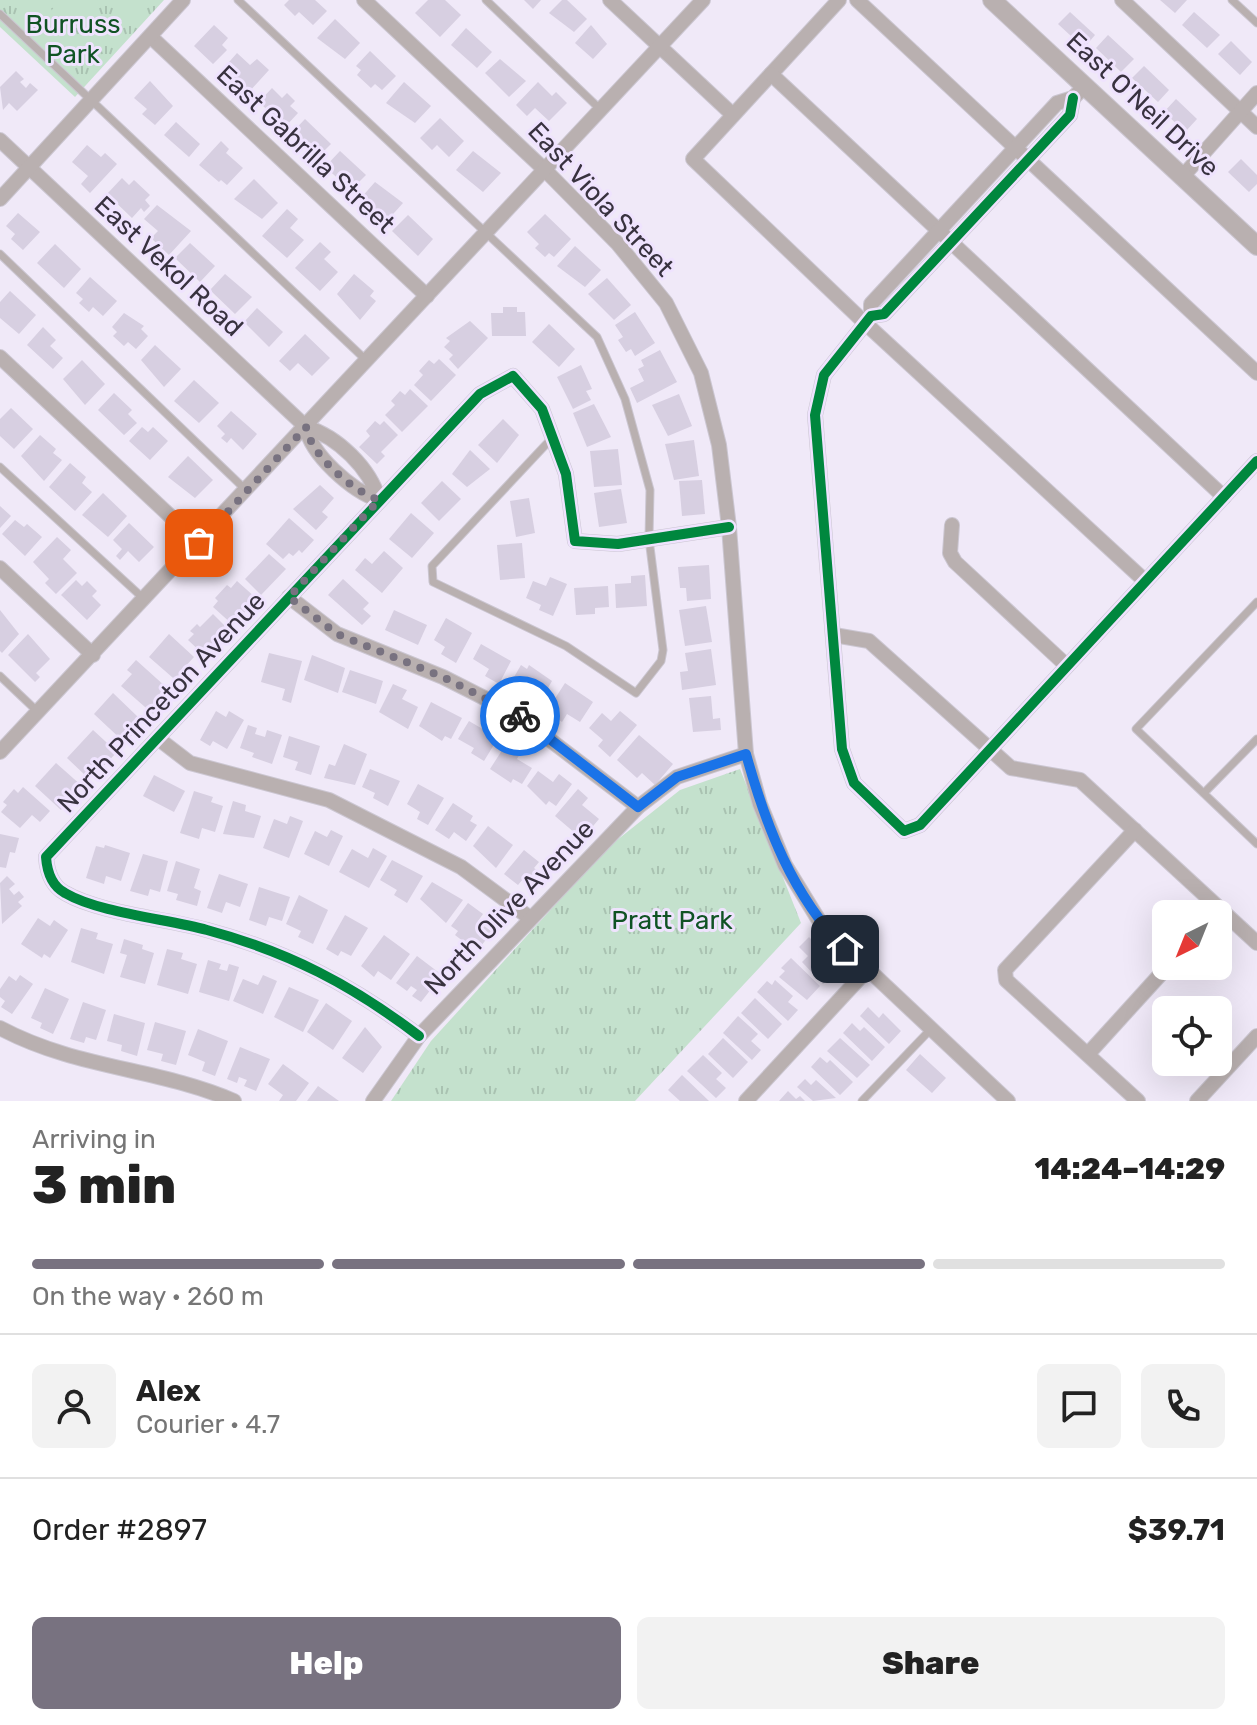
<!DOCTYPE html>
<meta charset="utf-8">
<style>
:root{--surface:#fff;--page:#f2f2f2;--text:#222;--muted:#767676;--line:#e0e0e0;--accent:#787280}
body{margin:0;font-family:Rubik,sans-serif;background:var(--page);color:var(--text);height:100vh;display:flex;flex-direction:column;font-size:30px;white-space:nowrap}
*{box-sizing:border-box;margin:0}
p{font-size:26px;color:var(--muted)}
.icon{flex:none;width:44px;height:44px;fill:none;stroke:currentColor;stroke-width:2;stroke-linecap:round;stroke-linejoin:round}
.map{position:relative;height:1101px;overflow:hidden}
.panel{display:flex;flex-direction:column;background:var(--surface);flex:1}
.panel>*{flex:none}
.needle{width:52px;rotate:223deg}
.buttons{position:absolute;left:1152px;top:900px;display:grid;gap:16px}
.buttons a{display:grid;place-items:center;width:80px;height:80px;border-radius:12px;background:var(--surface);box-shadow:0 8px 32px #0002;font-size:40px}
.pin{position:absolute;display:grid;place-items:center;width:68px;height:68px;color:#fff;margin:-34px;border-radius:16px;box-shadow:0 4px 12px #0006}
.courier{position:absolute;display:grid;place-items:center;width:80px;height:80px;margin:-40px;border:6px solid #1a73e8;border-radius:50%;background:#fff;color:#222;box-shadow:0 2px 10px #0007}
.head em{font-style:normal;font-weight:800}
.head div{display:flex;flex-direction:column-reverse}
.head{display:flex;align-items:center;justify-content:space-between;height:136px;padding:0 32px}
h1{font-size:52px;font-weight:800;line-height:60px}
.bar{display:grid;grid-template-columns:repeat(4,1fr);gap:12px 8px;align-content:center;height:96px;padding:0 32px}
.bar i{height:10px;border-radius:6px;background:var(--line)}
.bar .selected{background:var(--accent)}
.bar p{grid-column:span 4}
.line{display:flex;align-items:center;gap:20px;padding:0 32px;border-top:2px solid var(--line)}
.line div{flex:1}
.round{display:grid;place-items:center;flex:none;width:84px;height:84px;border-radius:12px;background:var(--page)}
.primary-button{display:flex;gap:16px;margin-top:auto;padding:16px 32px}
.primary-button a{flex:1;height:92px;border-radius:12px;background:var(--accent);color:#fff;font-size:32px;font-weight:800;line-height:92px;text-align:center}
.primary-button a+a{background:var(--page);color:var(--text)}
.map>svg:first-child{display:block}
.grass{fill:url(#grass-tufts)}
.garden{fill:#c4e1cd}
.building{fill:#d7cfe1}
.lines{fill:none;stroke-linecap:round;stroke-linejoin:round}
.service-casing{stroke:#cbc6d1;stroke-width:9}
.minor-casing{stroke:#cbc6d1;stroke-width:16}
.tertiary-casing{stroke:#cbc6d1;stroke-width:20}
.service{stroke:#b9b0b0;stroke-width:7}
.minor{stroke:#b9b0b0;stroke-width:14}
.tertiary{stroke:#b9b0b0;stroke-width:18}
.cycleway-casing{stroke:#efe3fe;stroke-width:15}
.cycleway{stroke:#00873e;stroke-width:10}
.done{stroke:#787280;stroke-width:8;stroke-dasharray:0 14.4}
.route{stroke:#1a73e8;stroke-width:10}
.labels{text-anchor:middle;stroke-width:6;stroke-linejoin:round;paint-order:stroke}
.park-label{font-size:26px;fill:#105324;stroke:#efe3fe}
.street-label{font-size:26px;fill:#38323f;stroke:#efe3fe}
</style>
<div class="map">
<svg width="1257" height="1101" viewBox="0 0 1257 1101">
<defs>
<pattern id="grass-tufts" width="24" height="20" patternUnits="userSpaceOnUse" patternTransform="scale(2)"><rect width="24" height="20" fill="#c4e1cd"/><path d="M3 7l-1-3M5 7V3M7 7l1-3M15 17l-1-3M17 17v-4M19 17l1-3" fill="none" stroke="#a9c2b1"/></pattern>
</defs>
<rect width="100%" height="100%" fill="#f0e9f8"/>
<g class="grass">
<path d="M0 0H164L75 97 0 27Z"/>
<path d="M740 769 801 923 635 1101H391L431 1041 607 848 680 790Z"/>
</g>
<path class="garden" d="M61 0H98L68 32 49 13Z"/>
<g class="building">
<path d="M289 0H315L327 11 313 25 299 12 295 16 284 5Z"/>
<path d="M428 0H445L461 15 440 37 415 13Z"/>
<path d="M524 0H541L533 9Z"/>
<path d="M562 0H567L587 19 574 32 549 13Z"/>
<path d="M1160 0H1187L1175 13Z"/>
<path d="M1070 12 1095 35 1084 48 1058 24Z"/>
<path d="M1194 12 1220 35 1207 48 1182 25Z"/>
<path d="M335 19 360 43 345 59 317 38Z"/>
<path d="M214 25 228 38 222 45 227 50 213 64 194 46Z"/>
<path d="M591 25 607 44 593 59 575 43Z"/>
<path d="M466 28 492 52 477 68 451 45Z"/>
<path d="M1108 35 1134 59 1121 72 1096 48Z"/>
<path d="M1231 41 1252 62 1240 75 1218 54Z"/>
<path d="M370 51 396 76 382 90 375 84 371 88 357 75 361 70 356 66Z"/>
<path d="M237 53 250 65 257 59 269 70 248 93 222 70Z"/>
<path d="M500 59 526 81 509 97 485 73Z"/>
<path d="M1144 66 1169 90 1158 102 1132 78Z"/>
<path d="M16 71 24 79 20 82 26 88 30 83 38 90 17 111 9 103 3 110 0 87Z"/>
<path d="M150 81 173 106 155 125 142 114 147 109 134 98Z"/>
<path d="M404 82 431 106 415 123 386 103Z"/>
<path d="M538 82 552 96 556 92 567 103 549 121 535 108 527 116 516 105Z"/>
<path d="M272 88 282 98 287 93 295 101 290 106 298 113 285 127 259 102Z"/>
<path d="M1176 99 1197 119 1185 132 1164 112Z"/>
<path d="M440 118 464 141 449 157 437 145 432 150 420 138Z"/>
<path d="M305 119 331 144 316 159 291 134Z"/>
<path d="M176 122 200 144 189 157 164 135Z"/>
<path d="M221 141 229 149 226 153 243 168 227 185 221 180 219 182 199 165Z"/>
<path d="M87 145 101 157 105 153 117 164 90 193 81 184 88 176 72 162Z"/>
<path d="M340 151 366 175 351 190 325 167Z"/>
<path d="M473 151 501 173 483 192 456 170Z"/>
<path d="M1241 159 1257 175V184L1249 192 1228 172Z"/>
<path d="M122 178 129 185 134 180 150 195 145 200 150 206 144 212 141 208 132 218 107 194Z"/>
<path d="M254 179 278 203 262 219 234 199Z"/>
<path d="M375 182 403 203 385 223 360 199Z"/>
<path d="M157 205 191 231 169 255 151 238 158 231 144 219Z"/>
<path d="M287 209 298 219 290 228 304 240 287 258 262 236Z"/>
<path d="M18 213 40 232 23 250 11 239 15 234 6 226Z"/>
<path d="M545 214 571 239 554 257 549 253 545 257 535 248 539 244 527 232Z"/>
<path d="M408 215 433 239 418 256 392 231Z"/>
<path d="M320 242 331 252 324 259 338 272 320 291 295 268Z"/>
<path d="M190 243 215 266 200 282 175 258Z"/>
<path d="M55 244 81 269 64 288 37 263Z"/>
<path d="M575 246 601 270 585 287 557 266Z"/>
<path d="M225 274 252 297 235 314 210 290Z"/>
<path d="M354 274 374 291 370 296 376 301 360 320 337 294Z"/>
<path d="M90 277 117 301 103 316 93 307 89 312 79 303 83 299 76 293Z"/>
<path d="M607 278 631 305 614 320 588 294Z"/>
<path d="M10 291 36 315 19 334 0 318V302Z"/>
<path d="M503 307H517V312H525L526 336H492L491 313H503Z"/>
<path d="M257 308 283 332 269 347 244 322Z"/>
<path d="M635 312 655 343 635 356 631 349 626 352 618 340 623 337 615 325Z"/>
<path d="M124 313 144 326 141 329 148 336 136 349 128 342 124 346 113 336 117 332 112 327Z"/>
<path d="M470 321 488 338 458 369 449 359 453 355 444 347 450 341 446 338Z"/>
<path d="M549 324 575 349 559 367 532 342Z"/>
<path d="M43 327 56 340 50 346 63 358 53 369 27 345Z"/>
<path d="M305 334 330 358 312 376 298 363 290 371 279 361Z"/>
<path d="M155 345 181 369 164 387 141 360Z"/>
<path d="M660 350 677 382 637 403 630 388 644 381 638 369 644 366 641 360Z"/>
<path d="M439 359 456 375 431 401 414 385 423 375 419 371 429 360 434 364Z"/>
<path d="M82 360 105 384 85 405 63 379Z"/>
<path d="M581 365 592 389 586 391 591 400 573 409 557 377Z"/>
<path d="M194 380 219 403 199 423 174 401Z"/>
<path d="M410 389 428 406 402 432 385 415 395 405 391 401 400 391 405 395Z"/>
<path d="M114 393 132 410 128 414 137 423 124 435 98 410Z"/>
<path d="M679 394 692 426 668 436 652 405Z"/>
<path d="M594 404 611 437 587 447 573 413Z"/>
<path d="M11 408 33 429 14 449 0 436V419Z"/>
<path d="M231 411 257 434 243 450 231 438 227 443 221 438 225 434 217 426Z"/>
<path d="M503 419 519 435 497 463 478 445Z"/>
<path d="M375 421 380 425 384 421 398 435 381 452 385 456 377 464 359 447 370 436 366 431Z"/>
<path d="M142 427 148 432 153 427 168 441 150 460 129 441Z"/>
<path d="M40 435 56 449 53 453 62 460 44 481 21 456Z"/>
<path d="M694 440 699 476 674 480 665 444Z"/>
<path d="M618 449 622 485 594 487 590 451Z"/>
<path d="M470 450 490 469 467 487 452 474Z"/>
<path d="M188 456 213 480 195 498 168 477Z"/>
<path d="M70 463 86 477 82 483 92 492 75 511 49 487Z"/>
<path d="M702 480 705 514 682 516 679 481Z"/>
<path d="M442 481 461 499 439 521 421 503Z"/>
<path d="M320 485 334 498 322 512 328 517 316 530 293 509Z"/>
<path d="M621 489 627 523 599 527 594 493Z"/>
<path d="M103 493 127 516 108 537 82 515Z"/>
<path d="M529 498 535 533 516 537 510 501Z"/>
<path d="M0 506 11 516 0 528Z"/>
<path d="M411 513 434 533 412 558 389 539Z"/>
<path d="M289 518 314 540 302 553 299 550 293 556 289 553 283 559 266 544Z"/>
<path d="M15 520 24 527 27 524 42 537 25 556 2 534Z"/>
<path d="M129 523 154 547 139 562 128 551 120 560 116 556 122 549 113 540Z"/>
<path d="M57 537 71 550 63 559 77 573 56 594 45 583 49 579 33 562Z"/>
<path d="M522 543 525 578 500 580 497 545Z"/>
<path d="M384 551 403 568 382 593 355 570 365 558 372 564Z"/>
<path d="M269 554 286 569 261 595 245 579Z"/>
<path d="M709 565 711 599 687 601 686 588H680L678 567Z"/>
<path d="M645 575 647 606 616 608 615 584 631 583V576Z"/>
<path d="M550 577 567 584 553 616 539 610 541 605 526 598 533 581 546 586Z"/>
<path d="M343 579 369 603 363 609 371 616 362 625 328 595Z"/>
<path d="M76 580 82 586 87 581 97 591 92 596 101 605 87 620 61 595Z"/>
<path d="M237 581 257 599 233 625 213 607 218 601 215 598 227 585 231 588Z"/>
<path d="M608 586 609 607 595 608V614L576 615 574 588Z"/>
<path d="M706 606 712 642 685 646 679 610Z"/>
<path d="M0 610 19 634 2 653 0 651Z"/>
<path d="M394 610 427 625 418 645 385 630Z"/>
<path d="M213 614 229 630 204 655 188 640 194 634 190 631 197 624 200 627Z"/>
<path d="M446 618 472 633 456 663 441 654 445 647 434 640Z"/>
<path d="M28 634 50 659 36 673 40 677 35 682 8 655Z"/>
<path d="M169 634 194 657 182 670 187 675 180 684 149 657Z"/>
<path d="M481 644 511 661 499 684 485 676 489 669 473 659Z"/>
<path d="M711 649 716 685 682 690 680 672 688 671 685 653Z"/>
<path d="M269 653 302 661 291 703 282 700 285 689 261 682Z"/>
<path d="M312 655 345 668 338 693 304 680Z"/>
<path d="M136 660 166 687 155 699 161 704 153 714 121 686 132 674 127 670Z"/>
<path d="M521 665 527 669 529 665 552 681 541 700 526 691 522 698 507 689Z"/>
<path d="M350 670 383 681 376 704 342 692Z"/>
<path d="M565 683 593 702 580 722 567 714 562 722 547 711Z"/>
<path d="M393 684 407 690 402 699 418 707 408 729 379 712Z"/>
<path d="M113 693 138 717 128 728 133 734 125 743 94 714Z"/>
<path d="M711 696 713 719 720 718 721 730 693 732 689 698Z"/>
<path d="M431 702 462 718 451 739 445 736 442 741 419 726Z"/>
<path d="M216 711 226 717 229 711 244 720 227 749 213 741 210 746 200 740Z"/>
<path d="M620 711 637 725 610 757 598 746 603 740 589 728 602 713 611 721Z"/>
<path d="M469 721 498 738 484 761 471 753 474 748 458 739Z"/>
<path d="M248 725 257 728 255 734 265 737 267 730 282 735 272 764 252 757 254 753 240 748Z"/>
<path d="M93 730 117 752 100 770 96 766 86 776 67 758Z"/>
<path d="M639 735 673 764 655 785 642 773 637 778 617 760Z"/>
<path d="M289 736 320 746 311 775 295 770 298 762 283 757Z"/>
<path d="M508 741 522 750 517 759 532 768 522 784 513 779 511 783 490 769Z"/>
<path d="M344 744 367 754 355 785 324 778 329 764 335 766Z"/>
<path d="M56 763 82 786 61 810 35 786Z"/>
<path d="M370 769 400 781 388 806 373 798 375 793 362 787Z"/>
<path d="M538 771 553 782 559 774 572 784 556 806 549 801 546 805 527 786Z"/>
<path d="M154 775 185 791 174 812 143 796Z"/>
<path d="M418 784 444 798 428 825 417 819 420 812 407 804Z"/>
<path d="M23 787 50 811 40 822 32 815 20 828 1 812 7 805 3 802 14 789 18 793Z"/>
<path d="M578 789 588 798 582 805 599 819 582 839 555 816Z"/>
<path d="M194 791 213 797 211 802 223 806 215 832 202 828 199 839 180 833Z"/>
<path d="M233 801 246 805 245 811 261 816 254 838 223 834Z"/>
<path d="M453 803 473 816 470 821 477 825 466 841 454 832 449 839 435 830Z"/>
<path d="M290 816 303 821 289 858 263 848 274 819 287 824Z"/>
<path d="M488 826 513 845 496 868 473 846Z"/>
<path d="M331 830 343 836 329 866 304 854 315 831 327 837Z"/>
<path d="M0 834 19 838 15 853 10 852 6 868 0 867Z"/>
<path d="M105 845 130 853 121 881 106 876 104 884 86 878 96 846 104 848Z"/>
<path d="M373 848 387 856 369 888 339 872 352 849 368 858Z"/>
<path d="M524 850 539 862 534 868 546 877 536 890 523 879 518 885 504 874Z"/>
<path d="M143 854 168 861 160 892 150 889 148 896 130 891Z"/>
<path d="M392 860 423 876 407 903 394 895 397 890 380 880Z"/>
<path d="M176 861 200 869 194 888 201 891 197 906 176 900 178 894 167 891Z"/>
<path d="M219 874 248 884 240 907 226 902 222 913 207 908Z"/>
<path d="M7 876 15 884 9 889 14 895 19 891 24 897 18 902 22 906 2 924 0 883Z"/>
<path d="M432 882 463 900 446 923 420 899Z"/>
<path d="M259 887 290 897 282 921 269 917 266 926 249 920Z"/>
<path d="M299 895 328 910 313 944 298 937 301 931 286 924Z"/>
<path d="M468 903 483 914 478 921 492 932 481 946 472 940 468 945 455 935 458 931 451 926Z"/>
<path d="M345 915 368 928 351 956 341 951 338 956 326 949Z"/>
<path d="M38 918 50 926 54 920 68 930 50 958 44 954 42 958 21 944Z"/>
<path d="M81 928 98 933 96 939 113 944 104 974 71 962Z"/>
<path d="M384 935 410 954 391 980 378 971 374 977 361 966Z"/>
<path d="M809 937 834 962 828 968 833 973 823 984 802 962 808 956 799 947Z"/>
<path d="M124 939 143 945 142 949 154 953 145 984 120 977 127 955 120 953Z"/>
<path d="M167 949 183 953 181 959 197 964 188 994 157 985Z"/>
<path d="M417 956 442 975 421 1002 412 996 417 990 411 986 407 991 396 983Z"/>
<path d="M791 958 820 986 807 1000 779 977 785 971 781 968Z"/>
<path d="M208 960 221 964 219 969 227 971 229 964 239 967 229 1001 199 992Z"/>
<path d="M20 975 33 984 12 1014 1 1007 5 1001 0 997V989L9 976 16 981Z"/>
<path d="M263 975 277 981 263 1014 233 1001 243 979 258 985Z"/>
<path d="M775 980 793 996 788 1002 798 1010 788 1021 757 992 767 981 772 985Z"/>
<path d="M289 987 319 1000 303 1032 274 1017Z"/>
<path d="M45 988 69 999 53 1034 40 1028 42 1023 31 1018Z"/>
<path d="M755 998 782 1024 768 1039 741 1013Z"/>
<path d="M83 1002 106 1010 96 1040 86 1037 84 1043 70 1039Z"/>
<path d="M326 1003 352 1021 333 1050 307 1032Z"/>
<path d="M868 1007 879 1018 883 1013 901 1031 889 1044 860 1016Z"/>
<path d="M114 1014 145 1023 137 1056 121 1051 122 1045 107 1041Z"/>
<path d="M738 1016 758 1034 751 1041 761 1050 752 1060 723 1033Z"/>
<path d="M155 1022 186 1031 176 1065 161 1061 163 1054 147 1050Z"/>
<path d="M852 1023 860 1031 864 1027 885 1047 872 1061 843 1033Z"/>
<path d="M365 1027 382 1047 363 1073 342 1058Z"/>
<path d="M198 1029 228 1041 215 1076 202 1071 205 1062 188 1055Z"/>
<path d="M723 1038 748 1062 733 1078 708 1054Z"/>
<path d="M840 1038 870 1065 857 1078 827 1051Z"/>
<path d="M240 1047 270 1059 256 1091 244 1086 247 1080 239 1077 237 1083 227 1079Z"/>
<path d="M920 1054 946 1078 932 1093 906 1070Z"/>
<path d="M703 1055 722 1073 716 1079 726 1088 716 1098 687 1071Z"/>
<path d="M820 1057 827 1063 830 1060 853 1082 840 1095 811 1067Z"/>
<path d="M283 1064 309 1083 296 1101H279L283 1095 268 1084Z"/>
<path d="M682 1075 709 1101H680L668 1090Z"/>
<path d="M805 1079 811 1085 816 1080 836 1098 813 1101 797 1087Z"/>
<path d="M318 1086 339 1101H307Z"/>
<path d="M788 1091 796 1099 800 1096 805 1101H779Z"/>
</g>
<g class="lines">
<g class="service-casing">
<g id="service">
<path d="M238 0 597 337 625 399 650 490 649 539 663 650 661 661 636 693 566 646 433 582 432 566 552 438"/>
<path d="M486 0 601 110"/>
<path d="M1232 0 1257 23"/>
<path d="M0 14 367 361"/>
<path d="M0 254 247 491"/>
<path d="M0 467 143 598"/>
<path d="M1257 602 1136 729 1257 844"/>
<path d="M0 676 38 712"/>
<path d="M1204 793 1257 739"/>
<path d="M862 1101 930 1030"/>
</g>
</g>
<g class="minor-casing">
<g id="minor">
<path d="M364 0 546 171 618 244 666 303 701 373 719 445 729 527 746 754 760 804 785 865 823 927 1008 1101"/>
<path d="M610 0 733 115"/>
<path d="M839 0 693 159 865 323 1145 581"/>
<path d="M857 0 1257 373"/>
<path d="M1122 0 1257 127"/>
<path d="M151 37 427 296"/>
<path d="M771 74 1224 497"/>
<path d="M1073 98 1070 115 884 314 871 316 824 375 815 415 842 749 854 783 904 831 920 825 1257 461"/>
<path d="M0 140 306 427C338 437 370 468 379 500 352 491 311 455 306 427"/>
<path d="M1183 176 1257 93"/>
<path d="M0 199 183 0"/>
<path d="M871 316V304L1057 103 1073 98 1079 92"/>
<path d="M0 357 199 543"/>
<path d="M952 525 950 553 955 562 1067 666"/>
<path d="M0 568 93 655"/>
<path d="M289 597 337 634 443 677 516 714 638 807"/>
<path d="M834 635 869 641 1011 768 1080 780 1257 943"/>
<path d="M160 740 190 763 329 800 461 867 530 918"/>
<path d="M0 752 703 0"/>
<path d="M1135 830 1005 970 1006 980 1138 1101"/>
<path d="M0 1028C77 1069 158 1068 234 1101"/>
<path d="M419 1036C352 985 289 952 207 930 168 919 99 913 65 893 52 886 47 871 46 857L480 394 513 376 542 409 566 474 575 541 618 544 729 527"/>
<path d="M1088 1054 1168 966"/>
<path d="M373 1101 419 1036 638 807 677 777 746 754"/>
<path d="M746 1101 866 971"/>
<path d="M1197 1101 1257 1036"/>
</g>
</g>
<g class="tertiary-casing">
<path id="tertiary" d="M992 0 1257 246"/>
</g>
<use href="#service" class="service"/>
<use href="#minor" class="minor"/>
<use href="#tertiary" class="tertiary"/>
<g class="cycleway-casing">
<g id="cycleway">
<path d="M1073 98 1070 115 884 314 871 316 824 375 815 415 842 749 854 783 904 831 920 825 1257 461"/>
<path d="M419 1036C352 985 289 952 207 930 168 919 99 913 65 893 52 886 47 871 46 857L480 394 513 376 542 409 566 474 575 541 618 544 729 527"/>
</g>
</g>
<use href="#cycleway" class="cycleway"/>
</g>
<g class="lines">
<path class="done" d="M199 543 306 427C311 455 352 491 379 500L289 597 337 634 443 677 520 716"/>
<path class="route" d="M520 716 638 807 677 777 746 754C766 826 792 895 845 949"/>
</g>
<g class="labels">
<g class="park-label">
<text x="73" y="33">Burruss<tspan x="73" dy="30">Park</tspan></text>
<text x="672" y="929">Pratt Park</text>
</g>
<g class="street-label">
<text transform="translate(1143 104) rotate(43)" y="9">East O'Neil Drive</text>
<text transform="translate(306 149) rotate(43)" y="9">East Gabrilla Street</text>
<text transform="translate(601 199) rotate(47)" y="9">East Viola Street</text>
<text transform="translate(169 266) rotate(43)" y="9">East Vekol Road</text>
<text transform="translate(161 702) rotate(-47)" y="9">North Princeton Avenue</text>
<text transform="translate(509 907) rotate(-46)" y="9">North Olive Avenue</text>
</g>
</g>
</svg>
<div class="buttons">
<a><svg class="needle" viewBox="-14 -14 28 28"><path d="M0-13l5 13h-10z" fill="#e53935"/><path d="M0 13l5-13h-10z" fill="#767676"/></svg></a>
<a><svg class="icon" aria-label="locate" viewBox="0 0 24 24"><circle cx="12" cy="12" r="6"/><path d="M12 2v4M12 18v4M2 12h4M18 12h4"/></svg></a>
</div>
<div class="pin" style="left:199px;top:543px;background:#ea580c"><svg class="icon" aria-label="bag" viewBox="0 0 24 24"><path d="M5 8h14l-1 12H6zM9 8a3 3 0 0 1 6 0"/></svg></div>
<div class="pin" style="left:845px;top:949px;background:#1f2937"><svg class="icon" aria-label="home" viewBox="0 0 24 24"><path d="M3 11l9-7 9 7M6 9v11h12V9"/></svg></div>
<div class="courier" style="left:520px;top:716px"><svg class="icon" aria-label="bike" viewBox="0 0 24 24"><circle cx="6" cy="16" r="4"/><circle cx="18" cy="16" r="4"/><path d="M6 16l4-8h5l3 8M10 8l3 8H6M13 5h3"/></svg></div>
</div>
<section class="panel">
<div class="head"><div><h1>3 min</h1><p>Arriving in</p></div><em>14:24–14:29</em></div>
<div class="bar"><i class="selected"></i><i class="selected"></i><i class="selected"></i><i></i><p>On the way · 260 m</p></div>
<div class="line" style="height:144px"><a class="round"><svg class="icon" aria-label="person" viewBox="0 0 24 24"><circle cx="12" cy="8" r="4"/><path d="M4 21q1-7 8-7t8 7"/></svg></a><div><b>Alex</b><p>Courier · 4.7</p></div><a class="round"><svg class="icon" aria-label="chat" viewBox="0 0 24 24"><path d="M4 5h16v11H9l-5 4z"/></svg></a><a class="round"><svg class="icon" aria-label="phone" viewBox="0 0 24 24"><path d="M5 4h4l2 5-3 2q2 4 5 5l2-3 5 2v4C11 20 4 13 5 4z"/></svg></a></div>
<div class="line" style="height:104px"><div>Order #2897</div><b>$39.71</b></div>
<div class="primary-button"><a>Help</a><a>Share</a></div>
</section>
